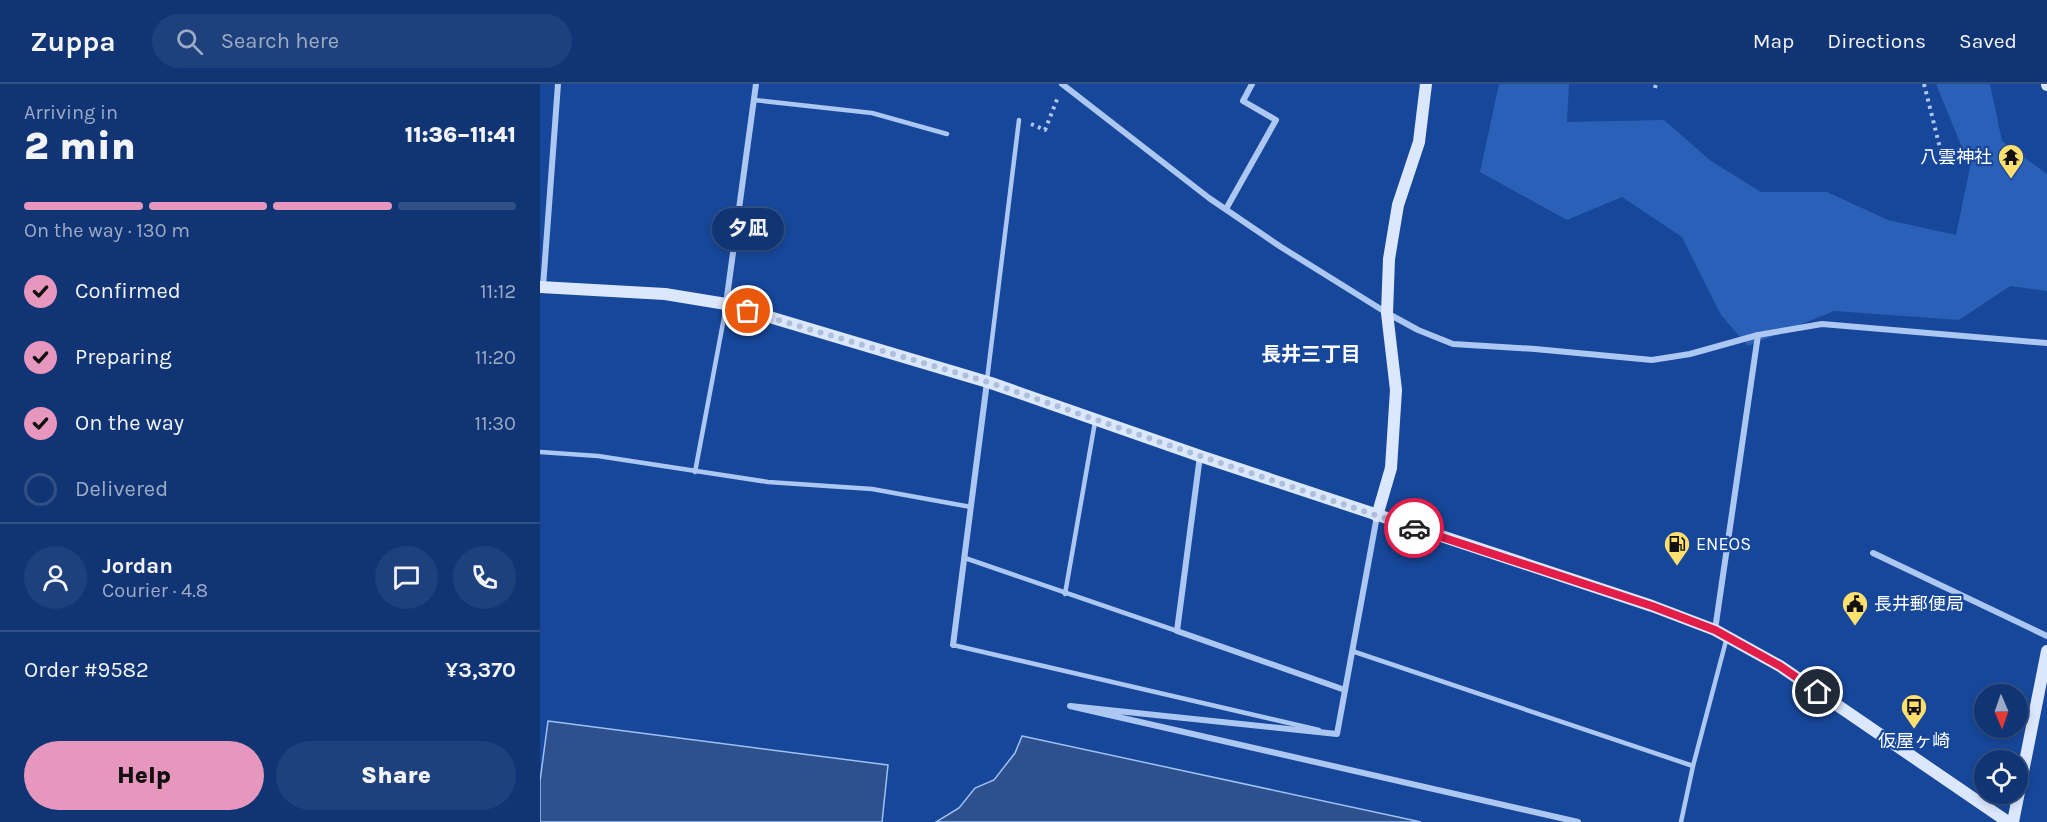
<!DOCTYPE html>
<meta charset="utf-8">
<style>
:root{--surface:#113574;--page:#1e407c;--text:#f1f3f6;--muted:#9cabc5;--line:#305086;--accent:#e797bd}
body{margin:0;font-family:Karla,"Noto Sans JP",sans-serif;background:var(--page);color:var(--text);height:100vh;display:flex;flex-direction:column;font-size:22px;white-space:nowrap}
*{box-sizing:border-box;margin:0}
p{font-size:20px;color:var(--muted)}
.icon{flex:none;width:33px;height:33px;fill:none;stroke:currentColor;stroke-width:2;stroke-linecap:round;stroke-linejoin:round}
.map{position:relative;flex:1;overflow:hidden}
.details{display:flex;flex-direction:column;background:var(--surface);width:540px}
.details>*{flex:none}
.needle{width:39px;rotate:178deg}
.tools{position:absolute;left:1434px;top:600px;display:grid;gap:12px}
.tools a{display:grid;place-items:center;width:54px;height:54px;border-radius:50%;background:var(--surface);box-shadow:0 3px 9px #0003,0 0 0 2px var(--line);font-size:30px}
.pin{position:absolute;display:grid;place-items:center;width:51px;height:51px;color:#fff;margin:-26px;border:3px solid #fff;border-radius:50%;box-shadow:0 2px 6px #0007}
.courier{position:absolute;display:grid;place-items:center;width:60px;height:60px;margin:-30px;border:4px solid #e11d48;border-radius:50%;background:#fff;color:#222;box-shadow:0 2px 8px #0007}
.bubble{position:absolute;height:42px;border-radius:21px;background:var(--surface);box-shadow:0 3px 9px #0003,0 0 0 2px var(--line);font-size:20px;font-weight:800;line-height:42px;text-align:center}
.headline em{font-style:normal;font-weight:800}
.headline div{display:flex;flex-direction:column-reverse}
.headline{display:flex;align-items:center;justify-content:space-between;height:102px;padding:0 24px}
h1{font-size:39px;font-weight:800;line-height:45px}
.bar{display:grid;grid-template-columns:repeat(4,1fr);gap:9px 6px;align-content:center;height:72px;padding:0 24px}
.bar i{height:8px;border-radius:4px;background:var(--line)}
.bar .on{background:var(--accent)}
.bar p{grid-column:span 4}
.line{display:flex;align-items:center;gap:15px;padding:0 24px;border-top:2px solid var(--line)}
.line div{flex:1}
.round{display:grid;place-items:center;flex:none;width:63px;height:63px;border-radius:32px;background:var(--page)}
ol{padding:0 24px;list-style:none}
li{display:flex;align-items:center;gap:18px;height:66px}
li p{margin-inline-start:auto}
li .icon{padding:6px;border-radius:50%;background:var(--accent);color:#111;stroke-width:4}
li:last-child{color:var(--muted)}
li i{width:33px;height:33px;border:3px solid var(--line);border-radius:50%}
.button{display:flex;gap:12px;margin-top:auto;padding:12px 24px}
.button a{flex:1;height:69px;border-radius:36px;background:var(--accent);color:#111;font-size:24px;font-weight:800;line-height:69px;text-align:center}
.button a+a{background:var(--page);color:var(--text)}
header{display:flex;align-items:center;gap:36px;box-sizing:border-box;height:84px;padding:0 30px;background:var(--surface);border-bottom:2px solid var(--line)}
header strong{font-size:28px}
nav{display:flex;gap:33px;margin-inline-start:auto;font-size:21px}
.search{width:420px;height:54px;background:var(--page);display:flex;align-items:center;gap:15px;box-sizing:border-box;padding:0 21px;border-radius:33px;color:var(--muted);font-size:22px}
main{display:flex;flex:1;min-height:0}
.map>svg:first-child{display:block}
.green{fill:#2a60b8}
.water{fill:#2e508e;stroke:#9fc1f4;stroke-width:1.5}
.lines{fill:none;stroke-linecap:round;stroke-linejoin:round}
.path{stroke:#acc7f2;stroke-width:4;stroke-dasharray:3 4.5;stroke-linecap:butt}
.lane{stroke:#acc7f2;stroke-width:4.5}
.street{stroke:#acc7f2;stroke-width:6}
.secondary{stroke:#dbe7fc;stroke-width:12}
.done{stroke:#aebfdc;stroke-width:6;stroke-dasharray:0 10.8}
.route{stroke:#e11d48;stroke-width:8}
.labels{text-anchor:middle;stroke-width:4.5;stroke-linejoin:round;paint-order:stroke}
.poi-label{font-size:18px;fill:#fff;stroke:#17479a;text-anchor:start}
.neighbourhood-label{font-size:20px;font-weight:bold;fill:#fff;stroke:#17479a}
</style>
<header>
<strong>Zuppa</strong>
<div class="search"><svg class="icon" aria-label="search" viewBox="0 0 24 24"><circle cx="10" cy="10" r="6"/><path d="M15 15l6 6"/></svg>Search here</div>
<nav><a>Map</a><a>Directions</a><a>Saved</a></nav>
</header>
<main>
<section class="details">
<div class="headline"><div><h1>2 min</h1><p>Arriving in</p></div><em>11:36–11:41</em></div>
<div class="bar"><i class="on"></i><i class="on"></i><i class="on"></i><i></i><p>On the way · 130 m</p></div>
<ol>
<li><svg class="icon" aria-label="check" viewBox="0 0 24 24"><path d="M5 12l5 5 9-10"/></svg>Confirmed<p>11:12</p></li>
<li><svg class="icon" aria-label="check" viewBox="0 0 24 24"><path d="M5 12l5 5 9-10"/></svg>Preparing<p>11:20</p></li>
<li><svg class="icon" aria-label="check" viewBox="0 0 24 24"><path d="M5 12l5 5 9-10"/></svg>On the way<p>11:30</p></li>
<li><i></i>Delivered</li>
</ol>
<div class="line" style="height:108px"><a class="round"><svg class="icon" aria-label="person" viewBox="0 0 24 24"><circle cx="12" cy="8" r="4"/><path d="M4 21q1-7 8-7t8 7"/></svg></a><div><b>Jordan</b><p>Courier · 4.8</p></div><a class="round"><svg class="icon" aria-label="chat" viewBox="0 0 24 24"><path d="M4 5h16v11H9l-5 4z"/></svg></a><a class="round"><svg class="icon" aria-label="phone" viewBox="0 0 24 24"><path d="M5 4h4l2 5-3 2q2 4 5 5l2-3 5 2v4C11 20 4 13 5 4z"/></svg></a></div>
<div class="line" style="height:78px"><div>Order #9582</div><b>¥3,370</b></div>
<div class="button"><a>Help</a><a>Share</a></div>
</section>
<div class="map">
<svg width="1507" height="738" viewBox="0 0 1507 738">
<rect width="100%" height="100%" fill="#17479a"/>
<path class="green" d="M959 0H1029L1027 38 1124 36 1171 77 1221 108H1287L1348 136 1416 151 1430 83 1396 0H1450L1462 57 1507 90V207L1470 202 1419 236 1294 227 1208 262 1181 231 1142 153 1082 113 1027 136 940 88Z"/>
<g class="water">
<path d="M8 637 348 681 342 738H0V697Z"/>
<path d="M482 652 881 738H396L419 724 435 704 454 696 475 669Z"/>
</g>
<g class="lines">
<g class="path">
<path d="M1384 0 1404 80"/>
<path d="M1115 4 1116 0"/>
<path d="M491 40 505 46 518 13"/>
</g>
<g class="lane">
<path d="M214 16 332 29 407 50"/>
<path d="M447 296 479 36"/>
<path d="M0 368 58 372 228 398 332 405 431 423"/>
<path d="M155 388 186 223"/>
<path d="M425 474 637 547"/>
<path d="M525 510 555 338"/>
<path d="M413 561 779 646"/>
<path d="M812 567 1153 682"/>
<path d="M1141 738 1153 682 1187 553"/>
</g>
<g class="street">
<path d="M522 0 669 114 741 163 847 229 878 246 913 260 995 265 1112 276 1150 270 1218 251 1282 240 1507 259"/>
<path d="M686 125 736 36 703 17 712 0"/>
<path d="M3 203 18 0"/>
<path d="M186 220 216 0"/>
<path d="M660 372 637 547 805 606"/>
<path d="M837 432 797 650 530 622 1038 738"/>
<path d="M1333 469 1507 552"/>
<path d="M1175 546 1218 251"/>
<path d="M413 561 447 298"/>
</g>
<g class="secondary">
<path d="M1507 0V1"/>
<path d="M0 203 125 210 186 220 451 299 660 372 1112 522 1175 546 1240 582 1468 738"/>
<path d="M837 432 851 384 856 306 847 229 849 175 858 121 879 58 886 0"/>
<path d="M1473 738 1507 567"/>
</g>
</g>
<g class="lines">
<path class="done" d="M208 227 451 299 660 372 874 444"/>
<path class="route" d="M874 444 1112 522 1175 546 1240 582 1278 608"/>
</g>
<defs>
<g id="temple-pin" transform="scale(1.35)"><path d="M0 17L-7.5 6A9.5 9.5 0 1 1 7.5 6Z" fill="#ffdf6d" stroke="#17479a"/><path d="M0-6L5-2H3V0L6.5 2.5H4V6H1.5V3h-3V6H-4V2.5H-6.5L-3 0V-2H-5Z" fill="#111"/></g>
<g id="fuel-pin" transform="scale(1.35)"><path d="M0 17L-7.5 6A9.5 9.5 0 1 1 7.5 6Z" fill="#ffdf6d" stroke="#17479a"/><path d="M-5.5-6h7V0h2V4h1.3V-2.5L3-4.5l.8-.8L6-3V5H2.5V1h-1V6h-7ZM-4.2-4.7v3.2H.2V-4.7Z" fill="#111"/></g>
<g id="civic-pin" transform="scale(1.35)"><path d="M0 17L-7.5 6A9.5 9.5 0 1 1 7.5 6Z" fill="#ffdf6d" stroke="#17479a"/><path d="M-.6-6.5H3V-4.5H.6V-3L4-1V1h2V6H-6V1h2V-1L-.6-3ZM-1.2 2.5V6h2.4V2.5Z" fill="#111"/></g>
<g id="bus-pin" transform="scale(1.35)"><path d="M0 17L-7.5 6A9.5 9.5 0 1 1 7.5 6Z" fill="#ffdf6d" stroke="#17479a"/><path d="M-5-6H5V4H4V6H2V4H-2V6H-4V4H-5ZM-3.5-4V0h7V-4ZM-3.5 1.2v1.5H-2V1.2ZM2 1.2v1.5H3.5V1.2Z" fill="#111"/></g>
</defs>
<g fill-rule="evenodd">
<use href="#temple-pin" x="1471" y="73"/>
<use href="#fuel-pin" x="1137" y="460"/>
<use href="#civic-pin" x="1315" y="520"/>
<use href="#bus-pin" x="1374" y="623"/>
</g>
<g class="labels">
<g class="poi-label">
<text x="1452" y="79" text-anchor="end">八雲神社</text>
<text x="1156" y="466">ENEOS</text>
<text x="1334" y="526">長井郵便局</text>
<text x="1374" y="663" text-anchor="middle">仮屋ヶ崎</text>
</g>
<g class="neighbourhood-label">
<text x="771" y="277">長井三丁目</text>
</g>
</g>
</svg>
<div class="tools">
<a><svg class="needle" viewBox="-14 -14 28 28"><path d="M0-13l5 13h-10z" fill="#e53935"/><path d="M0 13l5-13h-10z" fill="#9cabc5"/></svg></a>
<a><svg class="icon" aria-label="locate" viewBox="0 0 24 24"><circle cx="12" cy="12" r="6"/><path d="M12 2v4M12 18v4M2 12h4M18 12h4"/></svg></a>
</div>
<div class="pin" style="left:208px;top:227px;background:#ea580c"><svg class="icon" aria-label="bag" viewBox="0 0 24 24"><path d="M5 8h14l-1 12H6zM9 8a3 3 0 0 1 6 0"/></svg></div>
<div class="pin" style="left:1278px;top:608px;background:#1f2937"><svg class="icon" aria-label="home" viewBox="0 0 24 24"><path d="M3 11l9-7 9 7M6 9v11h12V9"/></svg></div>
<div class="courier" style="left:874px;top:444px"><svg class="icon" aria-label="car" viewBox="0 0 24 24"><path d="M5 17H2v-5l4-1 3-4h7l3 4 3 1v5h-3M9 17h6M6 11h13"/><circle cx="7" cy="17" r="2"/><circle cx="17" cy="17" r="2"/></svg></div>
<div class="bubble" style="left:172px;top:124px;width:72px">夕凪</div>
</div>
</main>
